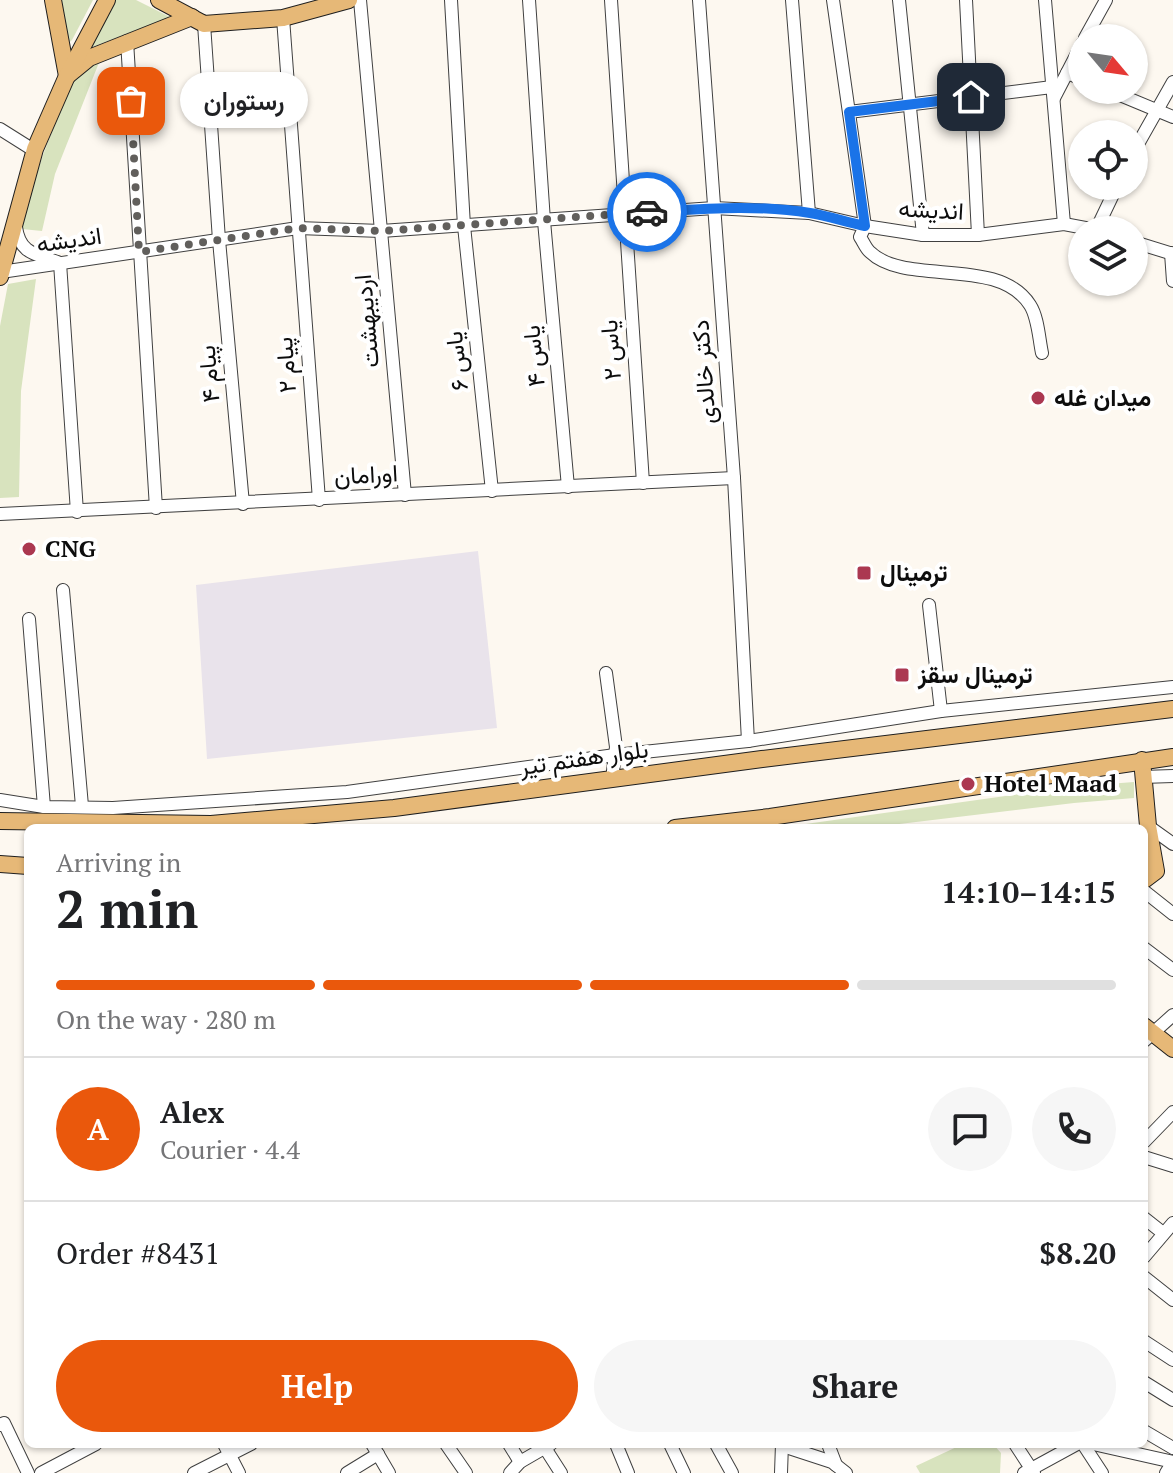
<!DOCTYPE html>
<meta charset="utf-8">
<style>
:root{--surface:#fff;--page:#f6f6f6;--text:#202124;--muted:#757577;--line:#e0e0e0;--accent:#ea580c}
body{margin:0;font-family:"PT Serif",Vazirmatn,serif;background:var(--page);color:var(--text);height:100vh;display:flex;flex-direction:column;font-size:30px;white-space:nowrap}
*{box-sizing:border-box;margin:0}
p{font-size:26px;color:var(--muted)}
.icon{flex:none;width:44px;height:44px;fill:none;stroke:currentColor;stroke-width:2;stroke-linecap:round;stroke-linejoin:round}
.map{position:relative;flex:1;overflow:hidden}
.side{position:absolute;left:24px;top:824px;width:1124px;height:624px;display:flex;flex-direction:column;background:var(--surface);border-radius:12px;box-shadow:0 2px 6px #0004}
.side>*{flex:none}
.needle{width:52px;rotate:119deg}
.fabs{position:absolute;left:1068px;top:24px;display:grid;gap:16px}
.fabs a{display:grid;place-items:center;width:80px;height:80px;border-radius:50%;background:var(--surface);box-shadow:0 2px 6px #0004;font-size:40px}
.pin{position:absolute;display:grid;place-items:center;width:68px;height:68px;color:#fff;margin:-34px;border-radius:16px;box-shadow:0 4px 12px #0006}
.courier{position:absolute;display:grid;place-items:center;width:80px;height:80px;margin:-40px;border:6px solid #1a73e8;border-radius:50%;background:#fff;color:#222;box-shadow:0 2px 10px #0007}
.bubble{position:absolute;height:56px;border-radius:28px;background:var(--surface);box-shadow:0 2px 6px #0004;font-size:26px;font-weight:600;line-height:56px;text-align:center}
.headline em{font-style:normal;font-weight:600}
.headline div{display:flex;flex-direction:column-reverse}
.headline{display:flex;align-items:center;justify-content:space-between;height:136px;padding:0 32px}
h1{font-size:52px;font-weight:600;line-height:60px}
.bar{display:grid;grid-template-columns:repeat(4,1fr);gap:12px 8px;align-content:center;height:96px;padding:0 32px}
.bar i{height:10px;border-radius:6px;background:var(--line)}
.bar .current{background:var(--accent)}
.bar p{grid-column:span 4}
.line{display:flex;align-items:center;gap:20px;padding:0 32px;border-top:2px solid var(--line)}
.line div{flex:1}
.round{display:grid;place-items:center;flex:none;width:84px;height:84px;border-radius:42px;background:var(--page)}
.primary-button{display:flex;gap:16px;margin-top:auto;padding:16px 32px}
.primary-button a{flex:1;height:92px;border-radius:48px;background:var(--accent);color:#fff;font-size:32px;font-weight:600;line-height:92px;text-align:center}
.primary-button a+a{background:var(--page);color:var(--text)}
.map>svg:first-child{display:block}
.industrial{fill:#e9e3eb}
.green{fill:#d8e3be}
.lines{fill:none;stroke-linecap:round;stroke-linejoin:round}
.minor-casing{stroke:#404040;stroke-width:14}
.major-casing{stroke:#1e1e1e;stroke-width:18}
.minor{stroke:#fff;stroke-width:12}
.major{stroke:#e6b877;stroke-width:16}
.done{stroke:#615f5c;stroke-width:8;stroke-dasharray:0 14.4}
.route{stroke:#1a73e8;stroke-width:10}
.poi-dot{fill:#ab3851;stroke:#fff;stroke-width:3}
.labels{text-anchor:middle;stroke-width:8;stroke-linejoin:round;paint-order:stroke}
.street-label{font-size:24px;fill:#0d0d0d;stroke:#fff}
.poi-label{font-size:24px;font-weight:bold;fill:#0d0d0d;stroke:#fff;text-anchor:start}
</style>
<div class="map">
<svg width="1173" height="1473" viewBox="0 0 1173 1473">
<rect width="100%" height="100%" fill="#fdf8f0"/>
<path class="industrial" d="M478 551 497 728 207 759 196 585Z"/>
<g class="green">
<path d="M57 0H93L72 40 65 46Z"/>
<path d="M115 0H136L170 17 90 48Z"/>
<path d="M100 60 55 174 42 231 22 229V217L43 155 74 74Z"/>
<path d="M36 279 21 391 19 497 0 498V326L8 284Z"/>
<path d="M1134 782V798L1074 803 866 828H777L1069 787Z"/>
<path d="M963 1444H993L1001 1453 1000 1473H920L916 1466Z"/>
</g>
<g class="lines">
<g class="minor-casing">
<g id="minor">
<path d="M360 0 405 495"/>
<path d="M451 0 464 226 492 491"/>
<path d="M529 0 544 221 568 487"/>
<path d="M611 0 643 483"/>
<path d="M699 0 734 478 748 741"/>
<path d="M792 0 809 213"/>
<path d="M833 0 865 226 860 237C863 241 866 249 870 252 906 287 998 255 1030 305 1038 317 1039 339 1042 353"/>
<path d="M899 0 923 235"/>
<path d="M966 0 978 235"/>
<path d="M1045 0 1064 224"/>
<path d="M283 18 319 500"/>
<path d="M204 24 219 240 243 504"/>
<path d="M1085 38 1106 0"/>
<path d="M127 41 156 508"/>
<path d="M1067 73 1082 79"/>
<path d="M1108 90 1173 117"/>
<path d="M1054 98 1082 44"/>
<path d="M849 112 1052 87"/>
<path d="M0 129 35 151"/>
<path d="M1134 151 1173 82"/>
<path d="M16 227C20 255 37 254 60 263L77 512"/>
<path d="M1096 230 1117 186"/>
<path d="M1134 242 1173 254"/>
<path d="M1171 253 1173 281"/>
<path d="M1 272 298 228 381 231 714 208 809 213 865 226 923 235H978L1064 224 1096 230"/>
<path d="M0 514 734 478"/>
<path d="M63 590 82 806"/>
<path d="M929 605 941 711"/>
<path d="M29 619 44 807"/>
<path d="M606 673 616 747 612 779"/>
<path d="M1142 777 1173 776"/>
<path d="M0 800 44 807 113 808 347 792 615 755 748 741 941 711 1173 687"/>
<path d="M1148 826 1173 844"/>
<path d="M1144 891 1173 914"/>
<path d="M1144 948 1173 970"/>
<path d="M1144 1041 1173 1015"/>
<path d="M1144 1142 1173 1112"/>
<path d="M1144 1157 1173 1166"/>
<path d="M1144 1218 1163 1233"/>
<path d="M1144 1257 1173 1223"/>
<path d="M1144 1277 1173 1300"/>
<path d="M1144 1341 1173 1360"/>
<path d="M1144 1382 1173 1400"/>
<path d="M0 1425 4 1423 28 1473"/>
<path d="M1144 1431 1173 1448"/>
<path d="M224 1444 239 1473"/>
<path d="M372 1444 389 1473"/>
<path d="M446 1444 466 1473"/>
<path d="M509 1444 520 1462"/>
<path d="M616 1444 628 1473"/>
<path d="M670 1444 684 1473"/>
<path d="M716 1444 732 1473"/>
<path d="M828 1444 836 1465"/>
<path d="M1015 1444 1034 1473"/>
<path d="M1083 1444 1102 1473"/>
<path d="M1093 1444 1173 1462 1166 1473"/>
<path d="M783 1446 832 1462 846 1473"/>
<path d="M545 1448 561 1473"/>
<path d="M41 1473 96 1444"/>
<path d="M194 1473 251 1444"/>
<path d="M347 1473 378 1454"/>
<path d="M510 1473 520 1462 551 1444"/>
<path d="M781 1473 782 1444"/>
<path d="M1024 1473 1077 1444"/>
</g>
</g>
<g class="major-casing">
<g id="major">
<path d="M53 0 67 76 89 58 192 17"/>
<path d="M159 0 204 24 283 18 349 0"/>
<path d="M0 277 35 149 67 76 107 0"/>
<path d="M1142 760 1148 826 1156 871 1144 880"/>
<path d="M0 821 211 824 394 808 762 759 1173 709"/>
<path d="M675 828 770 817 1173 757"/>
<path d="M0 864 28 866"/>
<path d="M1144 1026 1173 1049"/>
</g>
</g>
<use href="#minor" class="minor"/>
<use href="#major" class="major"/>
</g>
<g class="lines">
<path class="done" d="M131 101 139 252 298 228 381 231 647 212"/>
<path class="route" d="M647 212C701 209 756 204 810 213 828 216 846 222 865 226L849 112 971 97"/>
</g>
<g class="poi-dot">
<circle cx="1038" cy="398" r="8"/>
<circle cx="29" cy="549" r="8"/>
<rect x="856" y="565" width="16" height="16" rx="4"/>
<rect x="894" y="667" width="16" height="16" rx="4"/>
<circle cx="968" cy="784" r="8"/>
</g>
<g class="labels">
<g class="street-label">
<text transform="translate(931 210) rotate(3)" y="8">اندیشه</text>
<text transform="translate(69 240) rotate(-8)" y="8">اندیشه</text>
<text transform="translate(367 321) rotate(-95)" y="8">اردیبهشت</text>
<text transform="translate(611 350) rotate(-94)" y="8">یاس ۲</text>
<text transform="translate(534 356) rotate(-95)" y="8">یاس ۴</text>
<text transform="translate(457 361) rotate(-96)" y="8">یاس ۶</text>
<text transform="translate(286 365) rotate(-94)" y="8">پیام ۲</text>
<text transform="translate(704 372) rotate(-94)" y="8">دکتر خالدی</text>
<text transform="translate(209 374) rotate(-95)" y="8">پیام ۴</text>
<text transform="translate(366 475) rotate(-3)" y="8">اورامان</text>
<text transform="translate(584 758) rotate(-8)" y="8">بلوار هفتم تیر</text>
</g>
<g class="poi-label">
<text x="1054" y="406">میدان غله</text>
<text x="45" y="557">CNG</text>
<text x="880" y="581">ترمینال</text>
<text x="918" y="683">ترمینال سقز</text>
<text x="984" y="792">Hotel Maad</text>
</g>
</g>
</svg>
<div class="fabs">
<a><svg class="needle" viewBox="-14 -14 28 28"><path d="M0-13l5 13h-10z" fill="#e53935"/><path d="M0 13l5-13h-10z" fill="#757577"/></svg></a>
<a><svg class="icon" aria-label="locate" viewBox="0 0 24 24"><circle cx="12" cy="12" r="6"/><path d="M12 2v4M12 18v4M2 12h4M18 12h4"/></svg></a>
<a><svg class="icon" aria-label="layers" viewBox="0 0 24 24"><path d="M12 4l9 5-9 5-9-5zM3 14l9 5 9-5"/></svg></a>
</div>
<div class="pin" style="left:131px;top:101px;background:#ea580c"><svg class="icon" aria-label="bag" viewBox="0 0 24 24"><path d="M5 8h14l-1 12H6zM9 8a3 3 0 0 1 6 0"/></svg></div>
<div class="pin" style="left:971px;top:97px;background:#1f2937"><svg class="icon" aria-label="home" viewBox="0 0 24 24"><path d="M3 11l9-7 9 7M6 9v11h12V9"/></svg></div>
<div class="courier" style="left:647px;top:212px"><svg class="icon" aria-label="car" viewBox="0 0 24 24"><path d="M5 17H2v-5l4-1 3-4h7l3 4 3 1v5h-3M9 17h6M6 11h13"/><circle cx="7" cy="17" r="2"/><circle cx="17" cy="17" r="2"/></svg></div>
<div class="bubble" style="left:180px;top:72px;width:128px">رستوران</div>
<section class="side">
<div class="headline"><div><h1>2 min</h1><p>Arriving in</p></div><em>14:10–14:15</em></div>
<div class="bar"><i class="current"></i><i class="current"></i><i class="current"></i><i></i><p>On the way · 280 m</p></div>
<div class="line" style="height:144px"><b class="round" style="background:var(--accent);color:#fff">A</b><div><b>Alex</b><p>Courier · 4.4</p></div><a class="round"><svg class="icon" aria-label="chat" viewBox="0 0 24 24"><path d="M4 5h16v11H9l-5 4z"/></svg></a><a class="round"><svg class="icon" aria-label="phone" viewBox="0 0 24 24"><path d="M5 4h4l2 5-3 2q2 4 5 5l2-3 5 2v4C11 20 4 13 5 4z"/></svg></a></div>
<div class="line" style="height:104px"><div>Order #8431</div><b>$8.20</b></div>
<div class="primary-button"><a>Help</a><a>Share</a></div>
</section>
</div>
